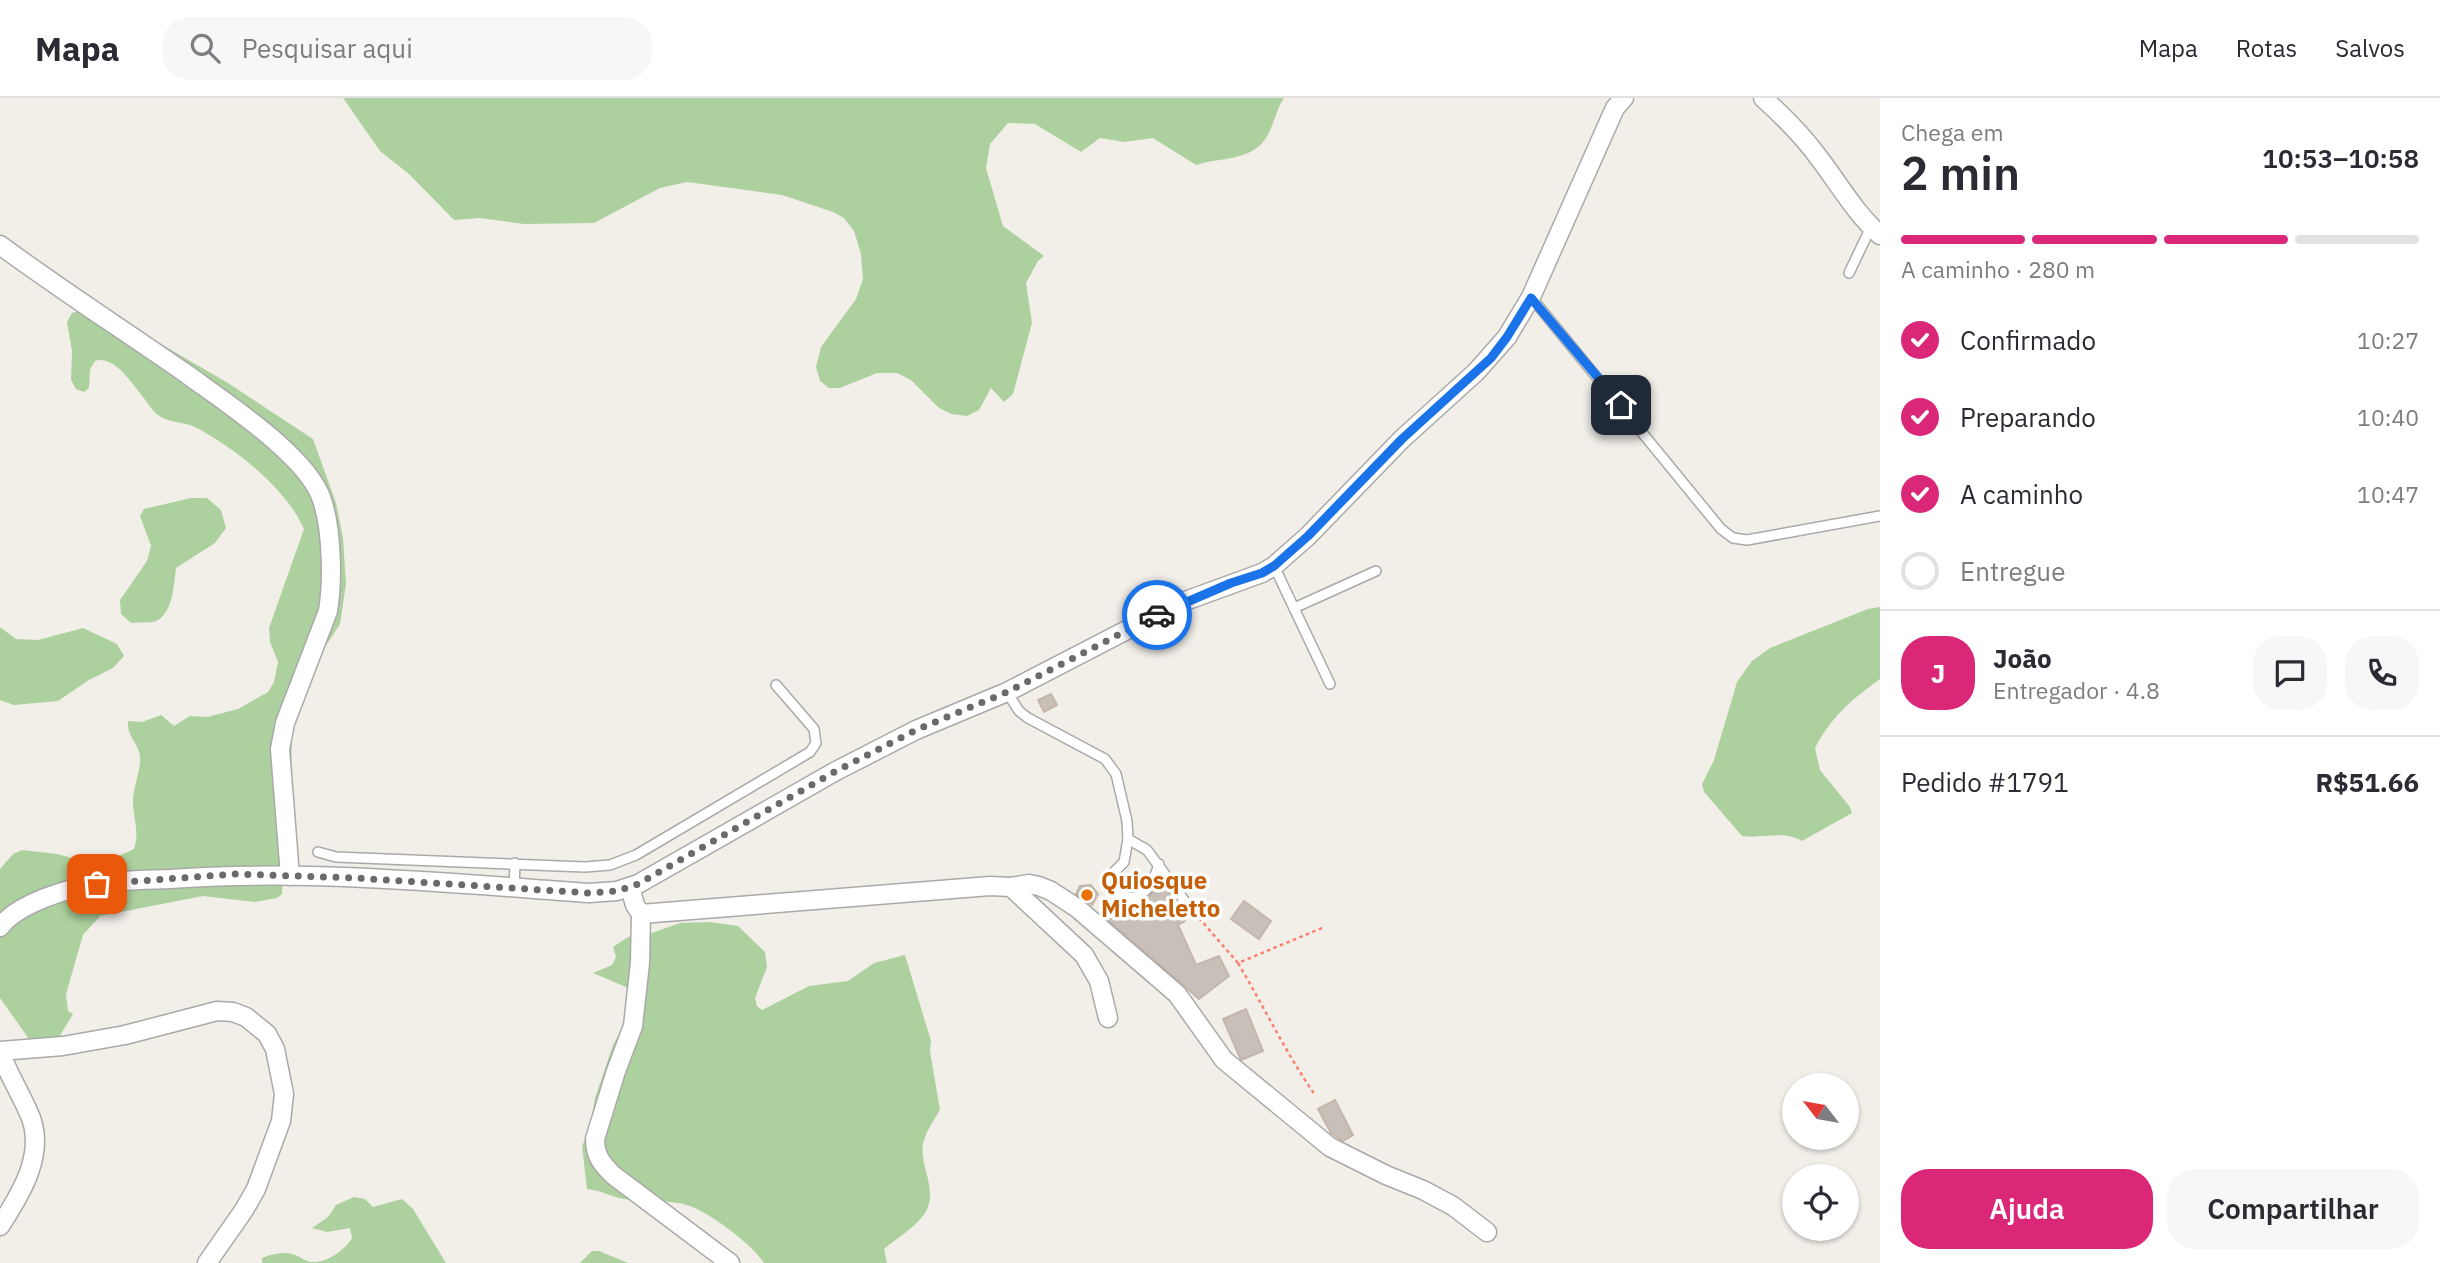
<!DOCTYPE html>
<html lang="pt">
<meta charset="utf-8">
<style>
:root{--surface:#fff;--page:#f7f7f7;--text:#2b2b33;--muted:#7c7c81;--line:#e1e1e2;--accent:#db2777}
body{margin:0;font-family:"IBM Plex Sans",sans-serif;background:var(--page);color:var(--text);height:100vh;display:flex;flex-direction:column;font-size:26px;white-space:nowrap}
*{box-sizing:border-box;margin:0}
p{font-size:23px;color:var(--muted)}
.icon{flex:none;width:38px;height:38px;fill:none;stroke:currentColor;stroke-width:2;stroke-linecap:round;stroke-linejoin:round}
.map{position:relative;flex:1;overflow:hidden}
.drawer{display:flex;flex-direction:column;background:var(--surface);width:560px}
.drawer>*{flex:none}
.needle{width:46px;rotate:301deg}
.fabs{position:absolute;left:1782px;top:975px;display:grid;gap:14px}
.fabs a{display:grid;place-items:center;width:77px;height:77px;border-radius:50%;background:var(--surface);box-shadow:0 2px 5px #0004;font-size:35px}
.pin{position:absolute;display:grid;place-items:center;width:60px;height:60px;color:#fff;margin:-30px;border-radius:14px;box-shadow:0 4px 10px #0006}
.courier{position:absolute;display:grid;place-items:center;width:70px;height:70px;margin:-35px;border:5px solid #1a73e8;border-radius:50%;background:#fff;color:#222;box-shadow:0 2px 9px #0007}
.head em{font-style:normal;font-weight:600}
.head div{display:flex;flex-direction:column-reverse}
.head{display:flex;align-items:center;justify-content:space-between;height:119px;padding:0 21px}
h1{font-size:46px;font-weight:600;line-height:52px}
.bar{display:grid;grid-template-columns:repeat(4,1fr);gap:10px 7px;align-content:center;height:84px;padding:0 21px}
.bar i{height:9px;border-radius:5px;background:var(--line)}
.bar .on{background:var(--accent)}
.bar p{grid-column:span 4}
.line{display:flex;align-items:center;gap:18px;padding:0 21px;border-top:2px solid var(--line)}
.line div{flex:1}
.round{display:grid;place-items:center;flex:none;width:74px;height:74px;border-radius:28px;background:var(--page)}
ol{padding:0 21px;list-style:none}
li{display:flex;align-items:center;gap:21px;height:77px}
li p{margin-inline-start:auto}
li .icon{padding:7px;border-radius:50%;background:var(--accent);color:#fff;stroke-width:4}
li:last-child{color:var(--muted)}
li i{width:38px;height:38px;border:4px solid var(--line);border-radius:50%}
.primary-button{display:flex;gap:14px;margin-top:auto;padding:14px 21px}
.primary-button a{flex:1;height:80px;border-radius:28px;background:var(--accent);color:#fff;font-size:28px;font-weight:600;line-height:80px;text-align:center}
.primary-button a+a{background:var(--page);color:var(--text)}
header{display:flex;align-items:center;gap:42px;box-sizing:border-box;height:98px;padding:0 35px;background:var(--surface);border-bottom:2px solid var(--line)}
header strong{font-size:33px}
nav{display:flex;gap:38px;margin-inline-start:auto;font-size:24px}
.search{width:490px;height:63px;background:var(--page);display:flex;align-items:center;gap:18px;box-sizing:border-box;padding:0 24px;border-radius:28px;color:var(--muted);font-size:26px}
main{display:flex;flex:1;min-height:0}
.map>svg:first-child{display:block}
.forest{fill:#add19e}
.building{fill:#c7bfb8;stroke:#c4b6ab;stroke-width:2}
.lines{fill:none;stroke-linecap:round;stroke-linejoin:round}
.service-casing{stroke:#a9a9a9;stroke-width:12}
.minor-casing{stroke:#a9a9a9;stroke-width:21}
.path{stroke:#fa8072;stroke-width:2.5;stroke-dasharray:3.5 3.5;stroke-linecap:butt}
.service{stroke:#fff;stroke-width:9}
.minor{stroke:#fff;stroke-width:18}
.done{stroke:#6b6a68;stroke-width:7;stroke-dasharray:0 12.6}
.route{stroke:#1a73e8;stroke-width:9}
.food-dot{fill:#e8710a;stroke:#fff;stroke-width:2.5}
.labels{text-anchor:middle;stroke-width:7;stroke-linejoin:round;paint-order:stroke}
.food-label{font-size:24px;font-weight:bold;fill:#c56008;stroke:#fff;text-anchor:start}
</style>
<header>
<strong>Mapa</strong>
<div class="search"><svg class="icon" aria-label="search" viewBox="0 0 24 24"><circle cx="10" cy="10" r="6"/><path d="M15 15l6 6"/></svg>Pesquisar aqui</div>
<nav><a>Mapa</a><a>Rotas</a><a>Salvos</a></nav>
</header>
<main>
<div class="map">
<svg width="1880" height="1165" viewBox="0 0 1880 1165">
<rect width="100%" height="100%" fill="#f2efe9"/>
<g class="forest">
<path d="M343 0H1284C1276 12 1274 27 1266 40 1250 64 1220 59 1196 67L1153 40 1124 44 1100 40 1081 54 1035 26 1008 25 990 46 986 70 1003 128 1044 158 1038 163 1026 185 1032 225 1013 296 1004 304 991 290 979 312 967 318 951 316 939 310 911 282 897 275H877L840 290H829L820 283 816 269 821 249 856 201 863 181 861 156 854 133 844 120 833 114 782 97 687 84 660 90 594 125 524 126 480 120 454 122 409 76 380 53Z"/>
<path d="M88 211 118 221 228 285 313 341 336 405 343 440 346 486 340 526 318 560 292 618 291 720 284 762 282 796 277 800 255 804 203 798 100 818 83 837 66 896 68 913 73 916 58 941 28 954 29 941 0 900V771L13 756 22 752 57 756 99 767 134 751C140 734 133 721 133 703 133 688 141 673 140 659 139 645 127 640 128 623L142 624 161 617 174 628 190 618 207 619 238 611 268 594 274 584 278 564 270 544 269 530 304 431C285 389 237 352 197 330 186 324 171 325 161 319 154 316 148 305 143 299 133 287 114 256 95 263L90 271 89 290 84 294 76 291 71 282 72 253 67 224 72 215Z"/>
<path d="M191 400H207L221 412 226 430 215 445 176 470C174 486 173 519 153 524 146 525 138 524 131 525L121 516 120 502 147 463 151 448 140 418 144 411Z"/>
<path d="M1880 509V581C1851 602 1832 618 1815 650L1820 672 1850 709 1852 715 1802 743C1783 732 1762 741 1742 738L1704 694 1702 686 1714 662 1737 584 1752 563 1770 550 1868 511Z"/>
<path d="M0 529 16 541 38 542 83 530 117 546 124 558 113 570 89 582 58 603 14 607 0 602Z"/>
<path d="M710 824 738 828 765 854 767 869 755 900 757 908 762 912 809 888 848 883 874 865 905 857 931 943 930 953 940 1012C934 1022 926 1033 923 1046 919 1068 939 1092 925 1115 916 1129 897 1140 884 1151L887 1165H764C752 1146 711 1116 690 1108 670 1101 645 1104 624 1101 612 1099 600 1092 587 1091L582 1048 590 1031 595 1000 613 947 626 924 644 909 626 889 593 875 612 867 616 859 613 849 628 839 649 836 680 825Z"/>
<path d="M354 1099 365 1101 373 1109 402 1101 413 1111 446 1165H262V1160C272 1156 285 1153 295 1157 301 1159 305 1163 311 1164 327 1165 344 1153 352 1140L350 1130 327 1134 312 1130 328 1119 336 1107Z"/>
<path d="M592 1153H599L628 1165H580Z"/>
</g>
<g class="building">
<path d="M1051 596 1057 607 1044 614 1038 602Z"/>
<path d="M1163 785 1176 803 1185 823 1178 827 1196 867 1219 858 1229 878 1199 901 1107 821 1125 812 1126 806H1136L1145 802Z"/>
<path d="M1091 787 1098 796 1092 807 1076 796 1080 788Z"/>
<path d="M1244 803 1271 823 1259 841 1231 821Z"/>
<path d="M1246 911 1263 953 1241 962 1223 921Z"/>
<path d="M1335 1002 1353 1037 1343 1043 1331 1035 1318 1011Z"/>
</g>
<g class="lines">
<g class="service-casing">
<g id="service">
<path d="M1849 175 1871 129"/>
<path d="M1531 199 1721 431 1733 440 1747 442 1880 418"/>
<path d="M1274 468 1330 586"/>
<path d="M1294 510 1376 473"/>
<path d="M1007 594 1019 613 1028 620 1105 661 1116 676 1127 723 1128 741 1147 752 1192 813"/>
<path d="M1128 741 1124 764 1110 778 1111 789C1136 813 1151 792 1159 766"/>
<path d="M318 754 336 759 585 769 610 767 636 757 810 654 816 645 814 631 776 587"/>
<path d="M514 790 515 765"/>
</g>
</g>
<g class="minor-casing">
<g id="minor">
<path d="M1763 0C1783 18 1803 38 1819 60 1839 86 1855 115 1880 137"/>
<path d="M0 147C61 192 125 233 188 277 225 304 309 359 322 402 332 432 333 483 328 513L285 625 280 651 290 778"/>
<path d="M630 789 635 807 641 816 990 788 1011 789 1084 857 1099 883 1108 920"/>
<path d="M1011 789 1029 786 1039 788 1051 793 1077 810 1177 896 1224 962 1330 1049 1386 1077 1423 1092 1453 1108 1487 1134"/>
<path d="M641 816 640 865 633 928 616 973 595 1041C595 1058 602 1066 613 1077L730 1165"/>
<path d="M0 829C18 805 67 791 95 786 119 782 145 782 170 781 309 771 450 785 589 795L617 793 638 786 836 673 916 632 1007 594 1177 506 1262 475 1274 468 1308 438 1402 341 1476 274 1507 239 1531 199 1615 10 1624 0"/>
<path d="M0 953 63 948 125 937 217 913 233 914 246 919 267 936 275 951 284 996 281 1023 256 1091 244 1112 207 1165"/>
<path d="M0 954C8 975 19 993 28 1013 48 1053 21 1096 0 1128"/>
</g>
</g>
<g class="path">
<path d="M1199 820 1238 865 1322 830"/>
<path d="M1238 865C1264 909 1286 955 1315 997"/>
</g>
<use href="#service" class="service"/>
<use href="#minor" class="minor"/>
</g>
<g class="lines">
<path class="done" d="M97 786 236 776 356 780 589 795 617 793 638 786 836 673 916 632 1007 594 1157 517"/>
<path class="route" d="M1157 517 1231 485 1262 475 1274 468 1308 438 1402 341 1491 260 1507 239 1531 200 1621 307"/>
</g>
<circle class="food-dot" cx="1087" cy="797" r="7"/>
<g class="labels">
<g class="food-label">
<text x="1101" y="791">Quiosque<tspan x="1101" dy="28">Micheletto</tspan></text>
</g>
</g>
</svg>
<div class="fabs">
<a><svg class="needle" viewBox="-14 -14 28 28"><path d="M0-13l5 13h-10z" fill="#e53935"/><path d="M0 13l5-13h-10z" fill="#7c7c81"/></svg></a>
<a><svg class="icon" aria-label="locate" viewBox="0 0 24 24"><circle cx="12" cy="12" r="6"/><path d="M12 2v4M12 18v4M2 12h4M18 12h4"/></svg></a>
</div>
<div class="pin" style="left:97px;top:786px;background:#ea580c"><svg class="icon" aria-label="bag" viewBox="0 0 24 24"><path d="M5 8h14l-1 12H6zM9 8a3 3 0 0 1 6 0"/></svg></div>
<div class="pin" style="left:1621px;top:307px;background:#1f2937"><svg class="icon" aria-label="home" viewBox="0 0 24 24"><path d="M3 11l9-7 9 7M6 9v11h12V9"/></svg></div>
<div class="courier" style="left:1157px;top:517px"><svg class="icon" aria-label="car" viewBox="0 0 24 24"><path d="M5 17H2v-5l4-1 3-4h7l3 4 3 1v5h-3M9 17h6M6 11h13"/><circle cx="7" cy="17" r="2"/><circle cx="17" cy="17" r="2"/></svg></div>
</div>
<section class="drawer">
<div class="head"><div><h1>2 min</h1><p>Chega em</p></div><em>10:53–10:58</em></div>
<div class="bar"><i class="on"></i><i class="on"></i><i class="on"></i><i></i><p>A caminho · 280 m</p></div>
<ol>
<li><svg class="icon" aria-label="check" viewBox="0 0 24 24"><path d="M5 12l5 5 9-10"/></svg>Confirmado<p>10:27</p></li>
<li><svg class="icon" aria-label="check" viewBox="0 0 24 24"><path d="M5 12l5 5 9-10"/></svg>Preparando<p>10:40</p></li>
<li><svg class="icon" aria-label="check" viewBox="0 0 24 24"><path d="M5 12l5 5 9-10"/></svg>A caminho<p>10:47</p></li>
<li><i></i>Entregue</li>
</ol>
<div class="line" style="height:126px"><b class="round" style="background:var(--accent);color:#fff">J</b><div><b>João</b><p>Entregador · 4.8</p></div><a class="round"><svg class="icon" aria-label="chat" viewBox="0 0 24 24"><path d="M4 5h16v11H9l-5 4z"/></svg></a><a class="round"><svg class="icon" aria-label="phone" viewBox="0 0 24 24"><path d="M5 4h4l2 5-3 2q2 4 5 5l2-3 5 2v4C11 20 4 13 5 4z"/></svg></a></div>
<div class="line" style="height:91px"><div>Pedido #1791</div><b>R$51.66</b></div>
<div class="primary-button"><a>Ajuda</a><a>Compartilhar</a></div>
</section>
</main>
